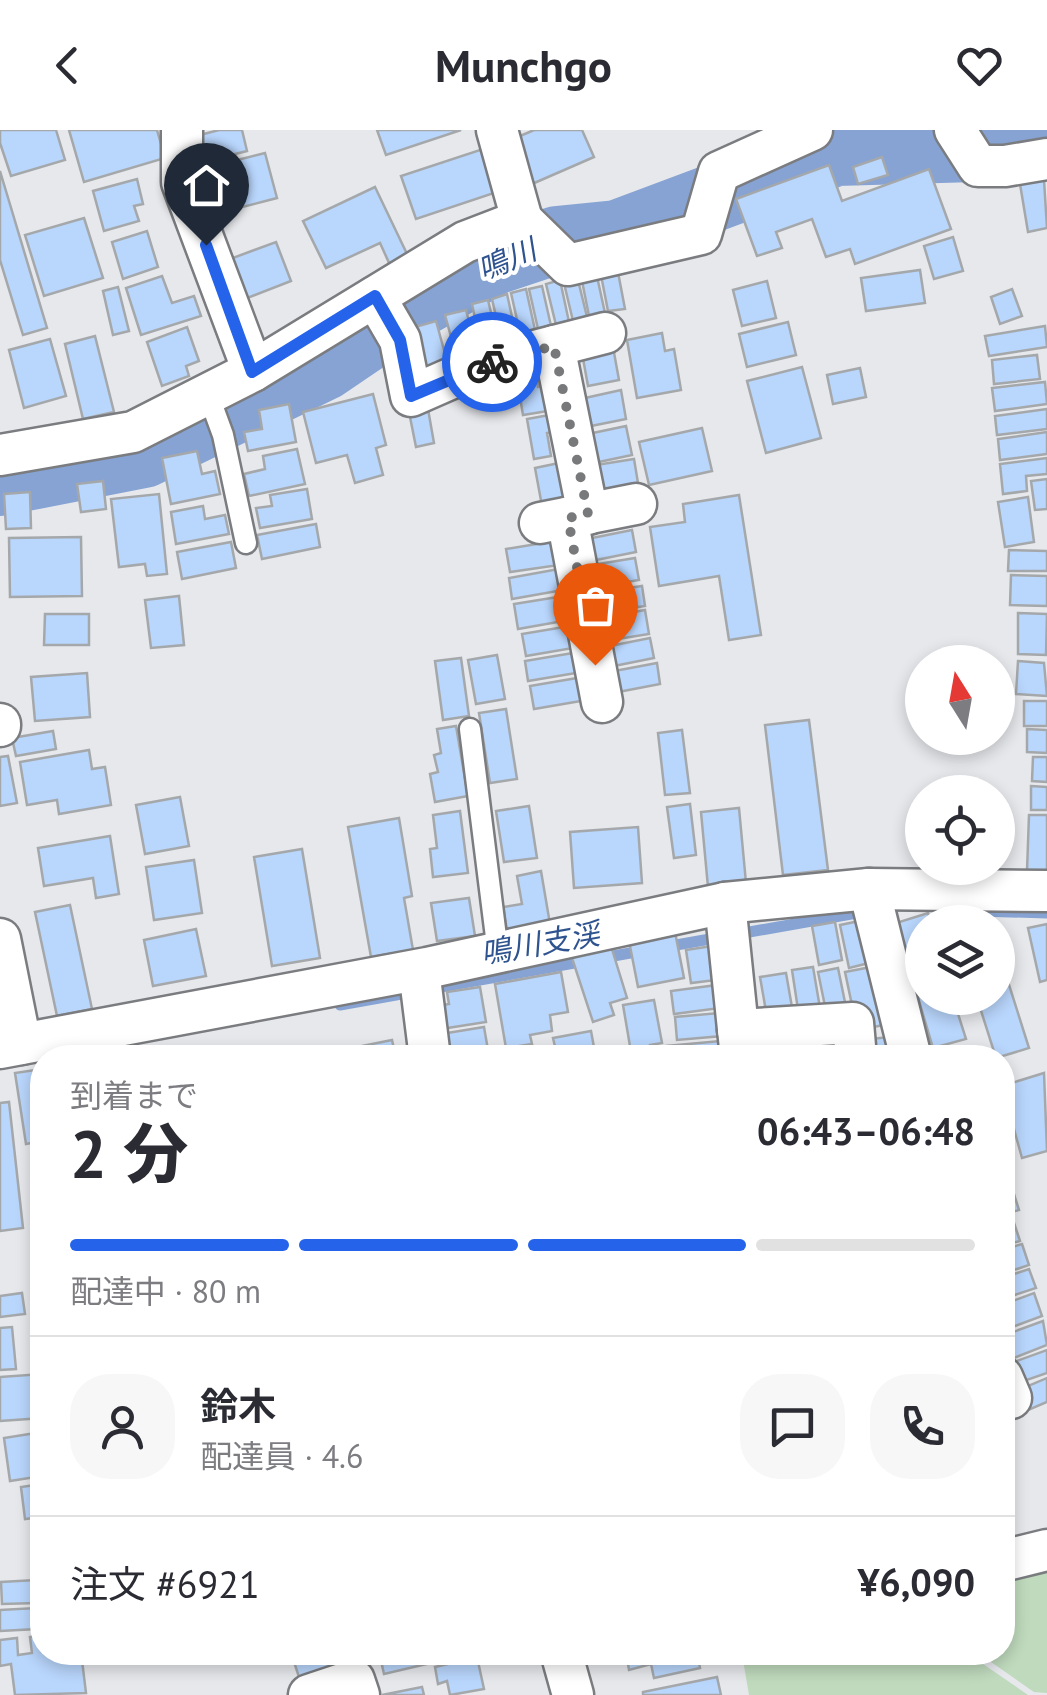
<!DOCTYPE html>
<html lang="ja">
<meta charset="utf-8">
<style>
:root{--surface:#fff;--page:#f7f7f7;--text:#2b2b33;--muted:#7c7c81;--line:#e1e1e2;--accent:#2563eb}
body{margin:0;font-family:"PT Sans","Noto Sans JP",sans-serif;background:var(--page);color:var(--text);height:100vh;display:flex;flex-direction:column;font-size:38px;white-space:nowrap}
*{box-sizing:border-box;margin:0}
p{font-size:32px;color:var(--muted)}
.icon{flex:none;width:55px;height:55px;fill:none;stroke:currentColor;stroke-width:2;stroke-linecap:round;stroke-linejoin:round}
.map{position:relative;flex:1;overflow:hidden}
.details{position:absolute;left:30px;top:915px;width:985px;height:620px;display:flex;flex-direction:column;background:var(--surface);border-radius:40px;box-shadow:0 5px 15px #0003}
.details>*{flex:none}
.needle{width:65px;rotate:349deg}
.fabs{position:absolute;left:905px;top:515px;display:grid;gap:20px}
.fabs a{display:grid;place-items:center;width:110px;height:110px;border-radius:50%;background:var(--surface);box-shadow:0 5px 15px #0003;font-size:50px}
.pin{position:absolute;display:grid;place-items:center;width:85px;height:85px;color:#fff;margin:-102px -42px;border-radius:50% 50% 50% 0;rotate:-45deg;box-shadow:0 0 10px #0007}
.pin .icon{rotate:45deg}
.courier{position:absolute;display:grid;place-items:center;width:100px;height:100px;margin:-50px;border:8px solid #2563eb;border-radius:50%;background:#fff;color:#222;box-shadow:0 2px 12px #0007}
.head em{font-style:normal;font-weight:800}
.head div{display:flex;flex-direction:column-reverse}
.head{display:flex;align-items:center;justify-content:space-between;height:170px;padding:0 40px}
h1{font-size:65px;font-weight:800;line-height:75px}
.bar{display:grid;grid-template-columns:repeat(4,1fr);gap:15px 10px;align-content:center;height:120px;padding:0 40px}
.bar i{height:12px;border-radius:8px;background:var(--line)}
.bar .current{background:var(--accent)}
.bar p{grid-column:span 4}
.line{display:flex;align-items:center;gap:25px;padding:0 40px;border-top:2px solid var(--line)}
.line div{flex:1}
.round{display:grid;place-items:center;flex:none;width:105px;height:105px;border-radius:40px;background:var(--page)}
header{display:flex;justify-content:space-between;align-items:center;height:130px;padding:0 40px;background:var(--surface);font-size:45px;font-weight:800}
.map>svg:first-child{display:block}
.green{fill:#bfdabd}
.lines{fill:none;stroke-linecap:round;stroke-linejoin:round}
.stream{stroke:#86a3d3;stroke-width:11}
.river{stroke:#86a3d3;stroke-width:68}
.building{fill:#b9d6fc;stroke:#a5a8ab;stroke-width:2.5}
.lane-casing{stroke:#7a7c7f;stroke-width:25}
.street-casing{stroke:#7a7c7f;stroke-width:45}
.lane{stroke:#fff;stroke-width:20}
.street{stroke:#fff;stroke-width:40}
.done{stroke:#78797b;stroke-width:10;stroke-dasharray:0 18}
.route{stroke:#2563eb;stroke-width:12}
.labels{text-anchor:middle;stroke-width:8;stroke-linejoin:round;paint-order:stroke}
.water-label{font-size:30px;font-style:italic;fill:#2f538f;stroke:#fff}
</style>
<header><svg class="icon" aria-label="back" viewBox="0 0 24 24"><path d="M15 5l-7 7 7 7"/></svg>Munchgo<svg class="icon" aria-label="heart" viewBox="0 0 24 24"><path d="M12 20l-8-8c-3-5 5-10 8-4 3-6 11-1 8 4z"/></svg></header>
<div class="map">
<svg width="1047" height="1565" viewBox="0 0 1047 1565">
<rect width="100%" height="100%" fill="#e6e8ec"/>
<g class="green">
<path d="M1047 1426V1563L1034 1562 978 1523 1002 1522 1003 1437Z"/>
<path d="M753 1522 967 1523 1028 1565H749L742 1524Z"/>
</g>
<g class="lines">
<g class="stream">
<path d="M946 780 1047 783"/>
<path d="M665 817 868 781"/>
<path d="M340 875 647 820"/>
</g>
<path class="river" d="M0 352 144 324 323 237 404 182 494 131 557 110 617 104 836 22 1009 17 1032 13"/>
</g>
<g class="building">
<path d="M0 0H56L65 30 11 46 0 13Z"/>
<path d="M69 0H157L165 28 84 52Z"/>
<path d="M219 0H242L247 21 203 32 196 6Z"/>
<path d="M377 0H461L386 25Z"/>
<path d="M534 0H582L594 27 532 54 513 9Z"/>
<path d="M486 18 500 61 416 89 401 46Z"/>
<path d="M265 23 277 68 215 84 206 52 221 48 218 35Z"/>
<path d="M882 27 888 45 858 54 853 37Z"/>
<path d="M829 35 842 71 929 39 951 99 855 134 850 119 826 127 812 89 776 102 782 118 757 126 736 69Z"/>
<path d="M0 41 47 198 23 205 0 130Z"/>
<path d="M137 49 143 74 134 76 139 91 104 101 93 61Z"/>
<path d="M1044 50 1047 98 1028 102 1020 54Z"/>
<path d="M375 57 408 126 390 135 380 113 326 138 303 91Z"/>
<path d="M84 88 103 148 44 166 25 105Z"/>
<path d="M147 101 158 137 123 149 112 112Z"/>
<path d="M953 107 963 141 934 149 924 116Z"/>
<path d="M276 112 291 151 237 172 222 132Z"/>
<path d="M617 137 625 179 608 181 600 140Z"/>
<path d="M920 140 925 173 866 181 861 148Z"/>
<path d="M596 142 605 183 589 186 581 146Z"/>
<path d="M162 146 172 173 194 166 201 186 141 205 126 158Z"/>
<path d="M577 146 587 187 573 191 563 149Z"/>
<path d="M560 150 569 192 556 195 546 154Z"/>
<path d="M767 151 776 188 742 196 733 160Z"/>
<path d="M542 156 551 196 538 199 529 159Z"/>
<path d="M118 157 129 201 113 205 103 161Z"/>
<path d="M526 159 535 200 520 203 511 163Z"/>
<path d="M1012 159 1022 186 1000 194 991 167Z"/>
<path d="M507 164 516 205 501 208 492 169Z"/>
<path d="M488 170 497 208 480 212 472 174Z"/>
<path d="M466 180 476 219 456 225 445 185Z"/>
<path d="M436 191 447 231 420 238 408 199Z"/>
<path d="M788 192 796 225 747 237 739 204Z"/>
<path d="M1045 196 1047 217 989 226 985 206Z"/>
<path d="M187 197 199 231 186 236 189 246 162 256 147 212Z"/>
<path d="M662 203 665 221 674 219 681 260 637 268 627 210Z"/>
<path d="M95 206 114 282 83 289 65 214Z"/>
<path d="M50 209 66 266 24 278 9 220Z"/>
<path d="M613 217 619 250 588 256 582 223Z"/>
<path d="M1037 225 1040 249 994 254 992 230Z"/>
<path d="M802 237 821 308 766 323 747 251Z"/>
<path d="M860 238 866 267 833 274 827 245Z"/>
<path d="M536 239 538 257 550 256 554 280 523 285 516 243Z"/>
<path d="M1045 252 1047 274 995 281 992 258Z"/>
<path d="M621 260 626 289 591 296 585 268Z"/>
<path d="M373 264 386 315 376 318 383 345 355 353 347 325 316 333 303 282Z"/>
<path d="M289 274 296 312 248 321 244 302 262 299 259 280Z"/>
<path d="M428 279 434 313 416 317 409 282Z"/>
<path d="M1047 279V299L997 305 995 286Z"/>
<path d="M555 284 558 301 547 303 551 326 534 329 527 289Z"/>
<path d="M626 296 632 325 594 333 588 304Z"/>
<path d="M702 298 712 341 649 355 639 312Z"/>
<path d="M1047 302V324L1000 330 998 309Z"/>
<path d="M297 319 305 354 249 366 244 344 265 339 263 326Z"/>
<path d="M197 321 202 344 215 341 220 364 171 374 162 328Z"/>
<path d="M1047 328V344L1026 346 1027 361 1003 364 1000 334Z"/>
<path d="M634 329 639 359 601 365 596 335Z"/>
<path d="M559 333 567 371 542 376 535 338Z"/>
<path d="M1047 349V379L1035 380 1031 351Z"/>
<path d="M103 351 106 379 81 382 77 354Z"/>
<path d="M307 359 312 389 260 398 256 378 272 376 270 365Z"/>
<path d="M30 362 31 398 6 399 4 364Z"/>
<path d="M159 364 167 444 147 446 145 434 119 437 111 369Z"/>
<path d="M739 365 761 505 729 510 719 446 659 456 650 397 685 392 683 374Z"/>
<path d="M1028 367 1034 412 1005 417 998 372Z"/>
<path d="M203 376 205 389 225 385 229 404 176 414 171 382Z"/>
<path d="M316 394 320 417 262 429 257 405Z"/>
<path d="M632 400 636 422 591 431 587 409Z"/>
<path d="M81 407 82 466 10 467 9 408Z"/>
<path d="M555 411 559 435 510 442 506 419Z"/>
<path d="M231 412 236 438 182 449 177 422Z"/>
<path d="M1009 420 1047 421V441H1008Z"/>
<path d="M635 428 639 450 596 457 592 435Z"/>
<path d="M559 439 563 460 512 469 509 448Z"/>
<path d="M1011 445 1047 446V476L1010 475Z"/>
<path d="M642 456 645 476 600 483 596 463Z"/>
<path d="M179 466 184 515 151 518 145 470Z"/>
<path d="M564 466 569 490 518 499 514 474Z"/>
<path d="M645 480 649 504 605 511 601 488Z"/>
<path d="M1018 483 1047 484 1046 525 1018 524Z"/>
<path d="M45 484H89V515H44Z"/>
<path d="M570 496 573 518 526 526 522 504Z"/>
<path d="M650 508 654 528 609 537 605 517Z"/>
<path d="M573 523 576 543 528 551 525 531Z"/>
<path d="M497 525 505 569 476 574 468 530Z"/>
<path d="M461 528 469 586 443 590 435 531Z"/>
<path d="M1018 531 1044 533 1047 566 1016 564Z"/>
<path d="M657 533 660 554 613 563 609 542Z"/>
<path d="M87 543 90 587 35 591 31 547Z"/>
<path d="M577 548 581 571 534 579 530 556Z"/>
<rect x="1024" y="571" width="23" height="25"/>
<path d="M506 579 517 649 490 653 479 583Z"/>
<path d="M809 590 828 740 783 745 765 595Z"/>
<path d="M456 596 468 666 435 672 430 644 438 642 434 625 441 623 437 599Z"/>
<path d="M1027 599 1047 600V623L1027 622Z"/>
<path d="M682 600 690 663 665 665 658 603Z"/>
<path d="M53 601 56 619 16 626 12 608Z"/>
<path d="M89 620 92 639 105 637 111 675 59 684 57 670 27 675 20 632Z"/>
<path d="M8 626 17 673 0 676V627Z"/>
<path d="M1033 627H1047V652L1032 651Z"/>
<path d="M1031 656 1047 657V680H1031Z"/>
<path d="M180 667 189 716 145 724 136 675Z"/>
<path d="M690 674 696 725 674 728 667 677Z"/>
<path d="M529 676 537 728 504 732 496 681Z"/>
<path d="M739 678 746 753 708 757 701 682Z"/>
<path d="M460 681 468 743 433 747 430 719 437 718 433 685Z"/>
<path d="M1029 685H1047V742L1027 741Z"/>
<path d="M399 688 412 766 404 768 413 820 371 827 348 697Z"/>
<path d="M638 697 642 753 574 758 570 702Z"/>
<path d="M110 706 119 764 96 768 93 748 44 756 38 718Z"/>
<path d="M302 719 320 828 272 836 254 727Z"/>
<path d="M194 730 202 783 154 790 146 737Z"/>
<path d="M541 741 550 794 507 801 503 777 522 774 517 746Z"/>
<path d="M469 768 475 806 437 811 431 773Z"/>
<path d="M70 775 92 879 57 886 35 782Z"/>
<path d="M928 783 931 792H922V868H953L966 909 933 918 896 793Z"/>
<path d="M864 790 873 832 849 838 840 795Z"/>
<path d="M835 792 842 830 819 835 812 796Z"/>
<path d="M1047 794V850L1040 852 1028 798Z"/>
<path d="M674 797 684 848 638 857 628 806Z"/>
<path d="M196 799 206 846 153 856 144 810Z"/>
<path d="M611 816 627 868 610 873 614 885 593 892 572 828Z"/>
<path d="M712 816 716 850 691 853 686 820Z"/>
<path d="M998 820 1029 918 996 928 977 868H998Z"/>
<path d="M876 836 888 894 869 898 865 877 853 880 845 842Z"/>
<path d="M813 837 821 884 799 886 792 840Z"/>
<path d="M838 838 847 882 827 886 818 842Z"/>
<path d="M561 842 568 882 550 885 552 901 530 905 532 914 506 918 495 854Z"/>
<path d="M786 843 793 883 767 887 760 847Z"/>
<path d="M717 855 720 878 674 884 671 861Z"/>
<path d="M480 857 486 892 441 899 438 876 449 874 447 862Z"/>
<path d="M654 870 662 913 650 915 652 926 632 928 623 875Z"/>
<path d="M719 883 722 906 677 910 675 887Z"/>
<path d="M484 897 488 920 444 927 441 904Z"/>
<path d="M591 901 596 928H567L566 923 557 925 553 908Z"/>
<path d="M898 906 901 928H874L871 909Z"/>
<path d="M392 910 396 928H338L337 921Z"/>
<path d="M720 911 722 928H668L667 916Z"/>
<path d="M821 916 823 928H806L804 918Z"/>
<path d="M798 917 800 928H776L775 919Z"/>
<path d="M42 939V1011L26 1014 15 943Z"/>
<path d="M1044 943 1047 1021 1022 1028 1002 956Z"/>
<path d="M9 972 23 1098 0 1101V973Z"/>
<path d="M1002 1026 1019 1080 1002 1085Z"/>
<path d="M1013 1090 1020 1111 1002 1116V1093Z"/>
<path d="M1022 1114 1029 1135 1002 1144V1120Z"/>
<path d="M1029 1139 1036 1158 1002 1169V1148Z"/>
<path d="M22 1163 25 1184 0 1187V1166Z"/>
<path d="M1034 1163 1042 1186 1004 1200 1002 1175Z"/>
<path d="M42 1187V1225L35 1188Z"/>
<path d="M1043 1191 1047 1215 1014 1228 1005 1205Z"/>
<path d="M12 1197 16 1239 0 1240V1198Z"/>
<path d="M1047 1220V1243L1021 1252 1014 1232Z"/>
<path d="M42 1244V1288L0 1291V1247Z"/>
<path d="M1047 1248V1272L1026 1281 1016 1261Z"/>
<path d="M42 1302V1346L10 1351 4 1308Z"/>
<path d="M42 1354V1387L25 1389 21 1357Z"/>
<path d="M36 1450 37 1473 2 1474 1 1452Z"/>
<path d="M36 1478 37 1499 0 1501V1480Z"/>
<path d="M42 1505V1522H81L86 1563 15 1565 11 1534 0 1536V1510L17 1508 18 1525 32 1523 30 1507Z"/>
<path d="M314 1522H344L348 1538 301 1553 293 1529Z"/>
<path d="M379 1522H451L452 1528 384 1544Z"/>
<path d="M626 1522H702L697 1523 700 1538 654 1548 651 1534 629 1540Z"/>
<path d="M477 1527 484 1559 450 1565 447 1551 438 1554 435 1537Z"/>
<path d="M717 1547 721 1565H643V1562Z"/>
<path d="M422 1557 424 1565H382Z"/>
</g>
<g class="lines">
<g class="lane-casing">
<g id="lane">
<path d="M208 264 223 305 246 413"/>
<path d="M470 599 498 823"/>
</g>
</g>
<g class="street-casing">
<g id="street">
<path d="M182 0V52L253 241"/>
<path d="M955 0 978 36H1005L1047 29"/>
<path d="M522 90 568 135 701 104 719 42 812 0"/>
<path d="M375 167 400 210 411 266 484 234 605 203"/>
<path d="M554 216 588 384"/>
<path d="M0 325 133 302 253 241 465 112 522 90 497 0"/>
<path d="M567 388 602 572"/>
<path d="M540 393 636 374"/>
<path d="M0 594V596"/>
<path d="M869 759 911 928"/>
<path d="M725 773 741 928"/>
<path d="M0 809 21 914"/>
<path d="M419 840 430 928"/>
<path d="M738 900 853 893 856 928"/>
<path d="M0 918 427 838 725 773 869 759 1047 761"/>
<path d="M1002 1247 1011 1268"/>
<path d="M1002 1431 1047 1420"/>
<path d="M561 1522 573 1565"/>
<path d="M309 1565 354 1550 359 1565"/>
</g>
</g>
<use href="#lane" class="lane"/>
<use href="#street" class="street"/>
</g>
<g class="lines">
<path class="done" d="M492 232 554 216 588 384 568 388 595 535"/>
<path class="route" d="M206 115 252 242 375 166 400 210 411 266 492 232"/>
</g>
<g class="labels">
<g class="water-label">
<text transform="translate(507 130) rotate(-23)" y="10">鳴川</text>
<text transform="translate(540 814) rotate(-10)" y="10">鳴川支渓</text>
</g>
</g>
</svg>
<div class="fabs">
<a><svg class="needle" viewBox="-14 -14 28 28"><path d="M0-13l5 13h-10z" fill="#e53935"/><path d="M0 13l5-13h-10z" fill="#7c7c81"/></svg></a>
<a><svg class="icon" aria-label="locate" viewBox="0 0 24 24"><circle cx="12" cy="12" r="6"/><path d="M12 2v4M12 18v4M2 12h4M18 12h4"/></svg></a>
<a><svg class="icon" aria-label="layers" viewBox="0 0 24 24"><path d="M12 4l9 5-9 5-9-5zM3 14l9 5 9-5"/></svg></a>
</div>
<div class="pin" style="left:595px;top:535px;background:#ea580c"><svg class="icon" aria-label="bag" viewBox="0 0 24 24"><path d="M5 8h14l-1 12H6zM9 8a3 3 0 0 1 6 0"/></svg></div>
<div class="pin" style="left:206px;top:115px;background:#1f2937"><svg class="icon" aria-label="home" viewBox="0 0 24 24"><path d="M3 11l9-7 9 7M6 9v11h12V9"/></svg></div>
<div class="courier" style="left:492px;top:232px"><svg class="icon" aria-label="bike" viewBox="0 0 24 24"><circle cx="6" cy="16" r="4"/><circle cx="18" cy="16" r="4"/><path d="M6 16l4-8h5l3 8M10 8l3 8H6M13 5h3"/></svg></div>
<section class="details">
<div class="head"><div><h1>2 分</h1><p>到着まで</p></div><em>06:43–06:48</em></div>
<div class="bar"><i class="current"></i><i class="current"></i><i class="current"></i><i></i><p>配達中 · 80 m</p></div>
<div class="line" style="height:180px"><a class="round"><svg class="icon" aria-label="person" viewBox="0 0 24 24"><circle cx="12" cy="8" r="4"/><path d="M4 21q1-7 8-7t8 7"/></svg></a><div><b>鈴木</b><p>配達員 · 4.6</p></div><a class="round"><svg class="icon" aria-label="chat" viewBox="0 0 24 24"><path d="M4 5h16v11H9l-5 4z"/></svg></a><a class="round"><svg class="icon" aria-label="phone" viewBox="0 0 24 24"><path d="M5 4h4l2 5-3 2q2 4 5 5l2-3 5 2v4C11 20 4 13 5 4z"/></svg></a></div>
<div class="line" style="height:130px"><div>注文 #6921</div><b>¥6,090</b></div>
</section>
</div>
